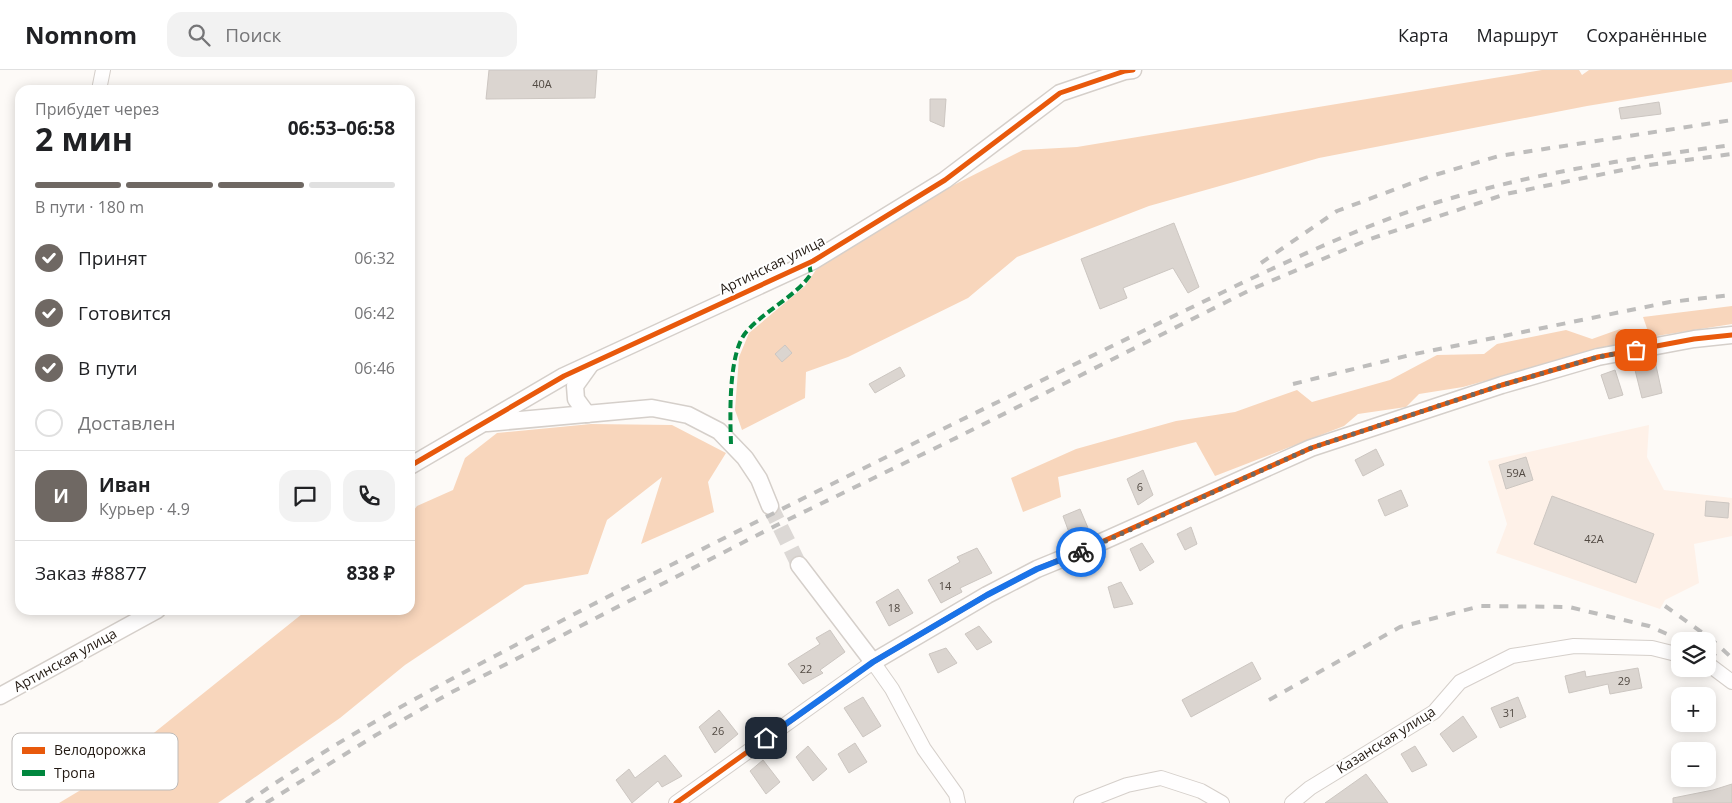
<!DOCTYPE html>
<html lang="ru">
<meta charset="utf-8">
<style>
:root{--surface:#fff;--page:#f2f2f2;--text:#202124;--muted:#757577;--line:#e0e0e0;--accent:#6f6863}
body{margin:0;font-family:"Open Sans",sans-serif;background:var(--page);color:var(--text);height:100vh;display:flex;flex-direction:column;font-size:19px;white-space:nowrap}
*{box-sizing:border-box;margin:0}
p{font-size:16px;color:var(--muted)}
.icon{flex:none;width:28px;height:28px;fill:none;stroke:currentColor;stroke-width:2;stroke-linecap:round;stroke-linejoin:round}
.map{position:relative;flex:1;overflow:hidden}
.panel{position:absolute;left:15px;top:15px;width:400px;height:530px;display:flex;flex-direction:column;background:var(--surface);border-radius:15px;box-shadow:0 2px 12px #0003}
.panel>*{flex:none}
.buttons{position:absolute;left:1671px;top:562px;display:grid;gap:10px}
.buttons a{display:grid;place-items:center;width:45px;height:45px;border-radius:10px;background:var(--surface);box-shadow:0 2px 12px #0003;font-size:25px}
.pin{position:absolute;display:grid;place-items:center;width:42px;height:42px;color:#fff;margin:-21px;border-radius:10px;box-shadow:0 2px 8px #0006}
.courier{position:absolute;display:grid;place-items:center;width:50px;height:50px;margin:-25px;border:4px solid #1a73e8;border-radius:50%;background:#fff;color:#222;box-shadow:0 1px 6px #0007}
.head em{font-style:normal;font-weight:700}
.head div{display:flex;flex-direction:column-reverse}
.head{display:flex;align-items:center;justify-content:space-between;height:85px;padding:0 20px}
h1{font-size:32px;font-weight:700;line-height:38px}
.bar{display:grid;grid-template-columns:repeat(4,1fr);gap:8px 5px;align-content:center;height:60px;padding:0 20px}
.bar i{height:6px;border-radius:4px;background:var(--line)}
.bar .active{background:var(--accent)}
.bar p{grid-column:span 4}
.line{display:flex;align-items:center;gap:12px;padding:0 20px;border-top:1px solid var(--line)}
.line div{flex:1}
.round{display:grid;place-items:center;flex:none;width:52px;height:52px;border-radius:15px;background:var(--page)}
ol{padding:0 20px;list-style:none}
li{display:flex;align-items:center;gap:15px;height:55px}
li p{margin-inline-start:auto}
li .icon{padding:5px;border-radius:50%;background:var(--accent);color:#fff;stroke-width:4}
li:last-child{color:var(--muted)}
li i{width:28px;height:28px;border:2px solid var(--line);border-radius:50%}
header{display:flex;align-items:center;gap:30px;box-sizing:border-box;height:70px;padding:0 25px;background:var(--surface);border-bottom:1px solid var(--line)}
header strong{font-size:24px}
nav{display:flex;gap:28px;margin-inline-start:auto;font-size:18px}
.search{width:350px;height:45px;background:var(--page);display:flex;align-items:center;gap:12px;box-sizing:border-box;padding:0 18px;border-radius:15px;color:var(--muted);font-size:19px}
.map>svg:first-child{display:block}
.built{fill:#fef1e8}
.forest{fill:#f8d6bc}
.building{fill:#dbd5d0;stroke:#ccc6c1}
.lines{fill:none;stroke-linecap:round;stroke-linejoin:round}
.tertiary-tunnel{stroke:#dcd8d5;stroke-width:16;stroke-dasharray:16 8;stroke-linecap:butt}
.minor-casing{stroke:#d5cfca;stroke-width:16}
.tertiary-casing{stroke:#d5cfca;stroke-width:19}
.minor{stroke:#fffefe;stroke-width:14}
.tertiary{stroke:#fffefe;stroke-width:16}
.rail{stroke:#bebdbc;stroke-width:4;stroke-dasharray:9 9;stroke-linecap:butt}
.quiet{stroke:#00873e;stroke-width:4;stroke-dasharray:8 4;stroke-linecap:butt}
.cycleway-casing{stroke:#fff;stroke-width:8}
.cycleway{stroke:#e8590c;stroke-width:5}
.done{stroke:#6f6863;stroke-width:5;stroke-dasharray:0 9}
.route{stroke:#1a73e8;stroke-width:6}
.labels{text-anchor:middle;stroke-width:4;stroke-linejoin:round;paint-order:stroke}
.number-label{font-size:11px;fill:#514942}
.street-label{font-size:14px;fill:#231a13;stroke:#fff}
.key{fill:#fff;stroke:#bdbab8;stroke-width:1}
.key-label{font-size:14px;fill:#231a13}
</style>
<header>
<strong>Nomnom</strong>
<div class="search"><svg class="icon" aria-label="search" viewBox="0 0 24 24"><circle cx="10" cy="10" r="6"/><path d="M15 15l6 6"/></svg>Поиск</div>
<nav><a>Карта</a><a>Маршрут</a><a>Сохранённые</a></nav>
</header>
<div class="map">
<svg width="1732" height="733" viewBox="0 0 1732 733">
<rect width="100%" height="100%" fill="#fdfaf7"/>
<path class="built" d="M1649 355 1647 387 1664 420 1732 428V466L1694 474 1699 513 1665 530 1660 539 1496 483 1507 454 1488 391Z"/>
<g class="forest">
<path d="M1542 0H1579L1582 5 1589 0H1732V12L1587 36 1319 88 1149 136 1017 187 968 228 848 287 806 302 805 328 742 360 735 340 739 287 749 263 805 216 822 191 926 129 1023 80 1077 77Z"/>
<path d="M1732 236V254L1650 267 1643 247Z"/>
<path d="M1620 259 1636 269 1463 317 1419 324 1406 337 1358 344 1344 356 1215 406 1196 372 1058 407 1061 427 1023 442 1011 408 1076 379 1176 351 1235 342 1297 320 1312 332 1390 310 1437 285 1484 284 1497 274 1566 260 1592 269Z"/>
<path d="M591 354 672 355 726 383 708 412 714 442 641 474 662 407 607 450 588 504 525 515 405 595 340 648 218 733H59L89 715 307 540H410V445L417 436 453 420 465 388 497 363Z"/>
</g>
<g class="building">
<path d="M489 0H597L595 28 486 29Z"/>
<path d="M930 29H946L944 57 930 51Z"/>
<path d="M1659 32 1661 44 1621 49 1619 38Z"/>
<path d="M1174 153 1199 217 1188 223 1173 198 1123 218 1127 228 1100 239 1081 189Z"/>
<path d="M785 275 792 283 782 292 775 284Z"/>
<path d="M1655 291 1662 323 1642 328 1634 296Z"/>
<path d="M900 297 905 306 875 323 869 314Z"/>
<path d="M1615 300 1623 325 1609 329 1601 305Z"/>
<path d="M1376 379 1384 395 1363 406 1355 390Z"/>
<path d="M1526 387 1533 410 1506 419 1499 395Z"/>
<path d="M1143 400 1153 425 1138 435 1127 409Z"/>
<path d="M1401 420 1408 436 1385 446 1378 430Z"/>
<path d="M1552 426 1654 464 1636 513 1534 474Z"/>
<path d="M1706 431 1729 433 1728 448 1705 446Z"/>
<path d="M1080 439 1088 458 1070 465 1063 446Z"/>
<path d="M1191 457 1197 474 1185 480 1177 464Z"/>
<path d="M1142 473 1154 492 1140 501 1130 479Z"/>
<path d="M977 478 992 503 960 518 962 522 941 533 928 510 960 492 957 487Z"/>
<path d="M1121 512 1133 534 1114 538 1108 517Z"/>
<path d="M898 519 913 543 889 556 876 532Z"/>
<path d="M979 556 992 572 977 580 965 564Z"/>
<path d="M830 560 845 582 820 600 823 603 803 614 788 594 820 574 816 568Z"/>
<path d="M946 578 957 593 938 603 929 584Z"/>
<path d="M1252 592 1261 609 1191 647 1182 630Z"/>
<path d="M1638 598 1642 618 1610 624 1608 614 1569 623 1565 606 1585 601 1586 607Z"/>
<path d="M863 627 881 656 863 667 844 638Z"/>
<path d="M1518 627 1526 647 1500 658 1491 638Z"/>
<path d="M719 640 738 664 715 683 699 657Z"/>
<path d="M1463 646 1477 667 1453 682 1440 664Z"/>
<path d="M855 673 867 692 849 703 838 684Z"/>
<path d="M808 676 827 699 813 711 796 687Z"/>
<path d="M1415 676 1427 695 1412 702 1401 684Z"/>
<path d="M665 685 682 706 662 717 658 711 632 733 616 710 629 699 635 708Z"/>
<path d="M763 690 780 712 766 724 750 701Z"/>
<path d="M1366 704 1388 733H1325Z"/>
<path d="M1732 714V733H1673V728L1713 720Z"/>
</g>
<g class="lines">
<path class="tertiary-tunnel" d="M770 436 799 495"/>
<g class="minor-casing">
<g id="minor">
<path d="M99 20 103 0"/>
<path d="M1708 594 1732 612"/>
<path d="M676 733 873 592 892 619 924 679 956 724 958 733"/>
<path d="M1081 733 1127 715 1161 708 1201 721 1222 733"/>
<path d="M1292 733 1310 718 1434 642 1460 612 1512 586 1574 576 1652 578 1680 585"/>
</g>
</g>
<g class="tertiary-casing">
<g id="tertiary">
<path d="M587 344 576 329 575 316 590 295"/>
<path d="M487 353 652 338 688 345 719 361 745 388 759 409 770 436"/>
<path d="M410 396 564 306 813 191 945 110 1060 23 1125 1 1133 0"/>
<path d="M799 495 873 592 987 525 1037 499 1088 478 1311 378 1502 315 1598 287 1694 269 1732 265"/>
<path d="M0 626 157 540"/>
</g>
</g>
<use href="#minor" class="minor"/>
<use href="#tertiary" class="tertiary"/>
<g class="rail">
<path d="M1261 193 1337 141 1428 107 1499 86 1732 50"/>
<path d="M1293 314 1410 285 1670 232 1732 225"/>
<path d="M1665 536 1711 569 1732 588"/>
<path d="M1708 582 1716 586"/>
<path d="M1269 630 1400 557 1481 536 1569 537 1649 556 1683 571"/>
<path d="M246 733C325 678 409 631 495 586 553 555 612 524 671 495 862 398 1054 304 1246 211 1308 182 1370 153 1435 133 1532 103 1632 88 1732 75"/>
<path d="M266 733 376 665 450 623 775 456 958 367 1252 219 1370 169 1506 124 1642 96 1732 84"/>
</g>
<path class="quiet" d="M731 374C730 346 728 281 747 261 767 239 795 227 811 204L809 193"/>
<g class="cycleway-casing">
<g id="cycleway">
<path d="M410 396 564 306 813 191 945 110 1060 23 1125 1 1133 0"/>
<path d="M676 733 873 592 987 525 1037 499 1088 478 1311 378 1502 315 1598 287 1694 269 1732 265"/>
</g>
</g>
<use href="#cycleway" class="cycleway"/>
</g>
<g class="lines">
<path class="done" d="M1081 482 1311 378 1502 315 1598 287 1636 280"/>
<path class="route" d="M766 668 873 592 987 525 1037 499 1081 482"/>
</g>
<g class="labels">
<g class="number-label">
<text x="542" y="18">40А</text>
<text x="1516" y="407">59А</text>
<text x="1140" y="421">6</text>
<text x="1594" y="473">42А</text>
<text x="945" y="520">14</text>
<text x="894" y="542">18</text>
<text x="806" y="603">22</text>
<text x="1624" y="615">29</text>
<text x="1509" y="647">31</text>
<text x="718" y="665">26</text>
</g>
<g class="street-label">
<text transform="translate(772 195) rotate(-26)" y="5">Артинская улица</text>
<text transform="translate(65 590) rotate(-29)" y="5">Артинская улица</text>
<text transform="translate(1386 670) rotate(-32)" y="5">Казанская улица</text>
</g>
</g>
<rect x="12" y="663" width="166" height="57" rx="8" class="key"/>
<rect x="22" y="677" width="23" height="7" fill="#e8590c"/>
<rect x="22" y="700" width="23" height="6" fill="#00873e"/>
<g class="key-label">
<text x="54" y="685">Велодорожка</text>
<text x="54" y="708">Тропа</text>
</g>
</svg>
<div class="buttons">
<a><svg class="icon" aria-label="layers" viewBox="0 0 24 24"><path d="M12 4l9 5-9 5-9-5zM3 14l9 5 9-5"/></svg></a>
<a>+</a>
<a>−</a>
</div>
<div class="pin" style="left:1636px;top:280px;background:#ea580c"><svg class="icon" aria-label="bag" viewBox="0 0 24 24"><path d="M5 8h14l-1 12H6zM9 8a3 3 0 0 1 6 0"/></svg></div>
<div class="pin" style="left:766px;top:668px;background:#1f2937"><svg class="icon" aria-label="home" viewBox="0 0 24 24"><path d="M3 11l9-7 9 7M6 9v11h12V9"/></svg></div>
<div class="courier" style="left:1081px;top:482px"><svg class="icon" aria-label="bike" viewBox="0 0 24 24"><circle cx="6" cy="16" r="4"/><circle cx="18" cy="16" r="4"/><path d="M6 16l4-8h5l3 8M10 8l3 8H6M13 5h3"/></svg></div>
<section class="panel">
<div class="head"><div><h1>2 мин</h1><p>Прибудет через</p></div><em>06:53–06:58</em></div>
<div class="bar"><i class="active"></i><i class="active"></i><i class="active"></i><i></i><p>В пути · 180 m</p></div>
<ol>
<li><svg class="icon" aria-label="check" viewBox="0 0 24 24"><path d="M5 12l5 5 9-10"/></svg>Принят<p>06:32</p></li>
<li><svg class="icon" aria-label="check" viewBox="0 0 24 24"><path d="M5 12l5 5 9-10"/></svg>Готовится<p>06:42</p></li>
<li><svg class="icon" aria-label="check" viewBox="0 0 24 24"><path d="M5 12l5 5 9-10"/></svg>В пути<p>06:46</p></li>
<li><i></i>Доставлен</li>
</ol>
<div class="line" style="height:90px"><b class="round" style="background:var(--accent);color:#fff">И</b><div><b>Иван</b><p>Курьер · 4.9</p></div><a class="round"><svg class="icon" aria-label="chat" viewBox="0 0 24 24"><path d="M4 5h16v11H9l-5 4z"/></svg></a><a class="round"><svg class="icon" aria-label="phone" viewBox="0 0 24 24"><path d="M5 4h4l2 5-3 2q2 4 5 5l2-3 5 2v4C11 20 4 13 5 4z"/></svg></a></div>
<div class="line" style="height:65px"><div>Заказ #8877</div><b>838 ₽</b></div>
</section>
</div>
